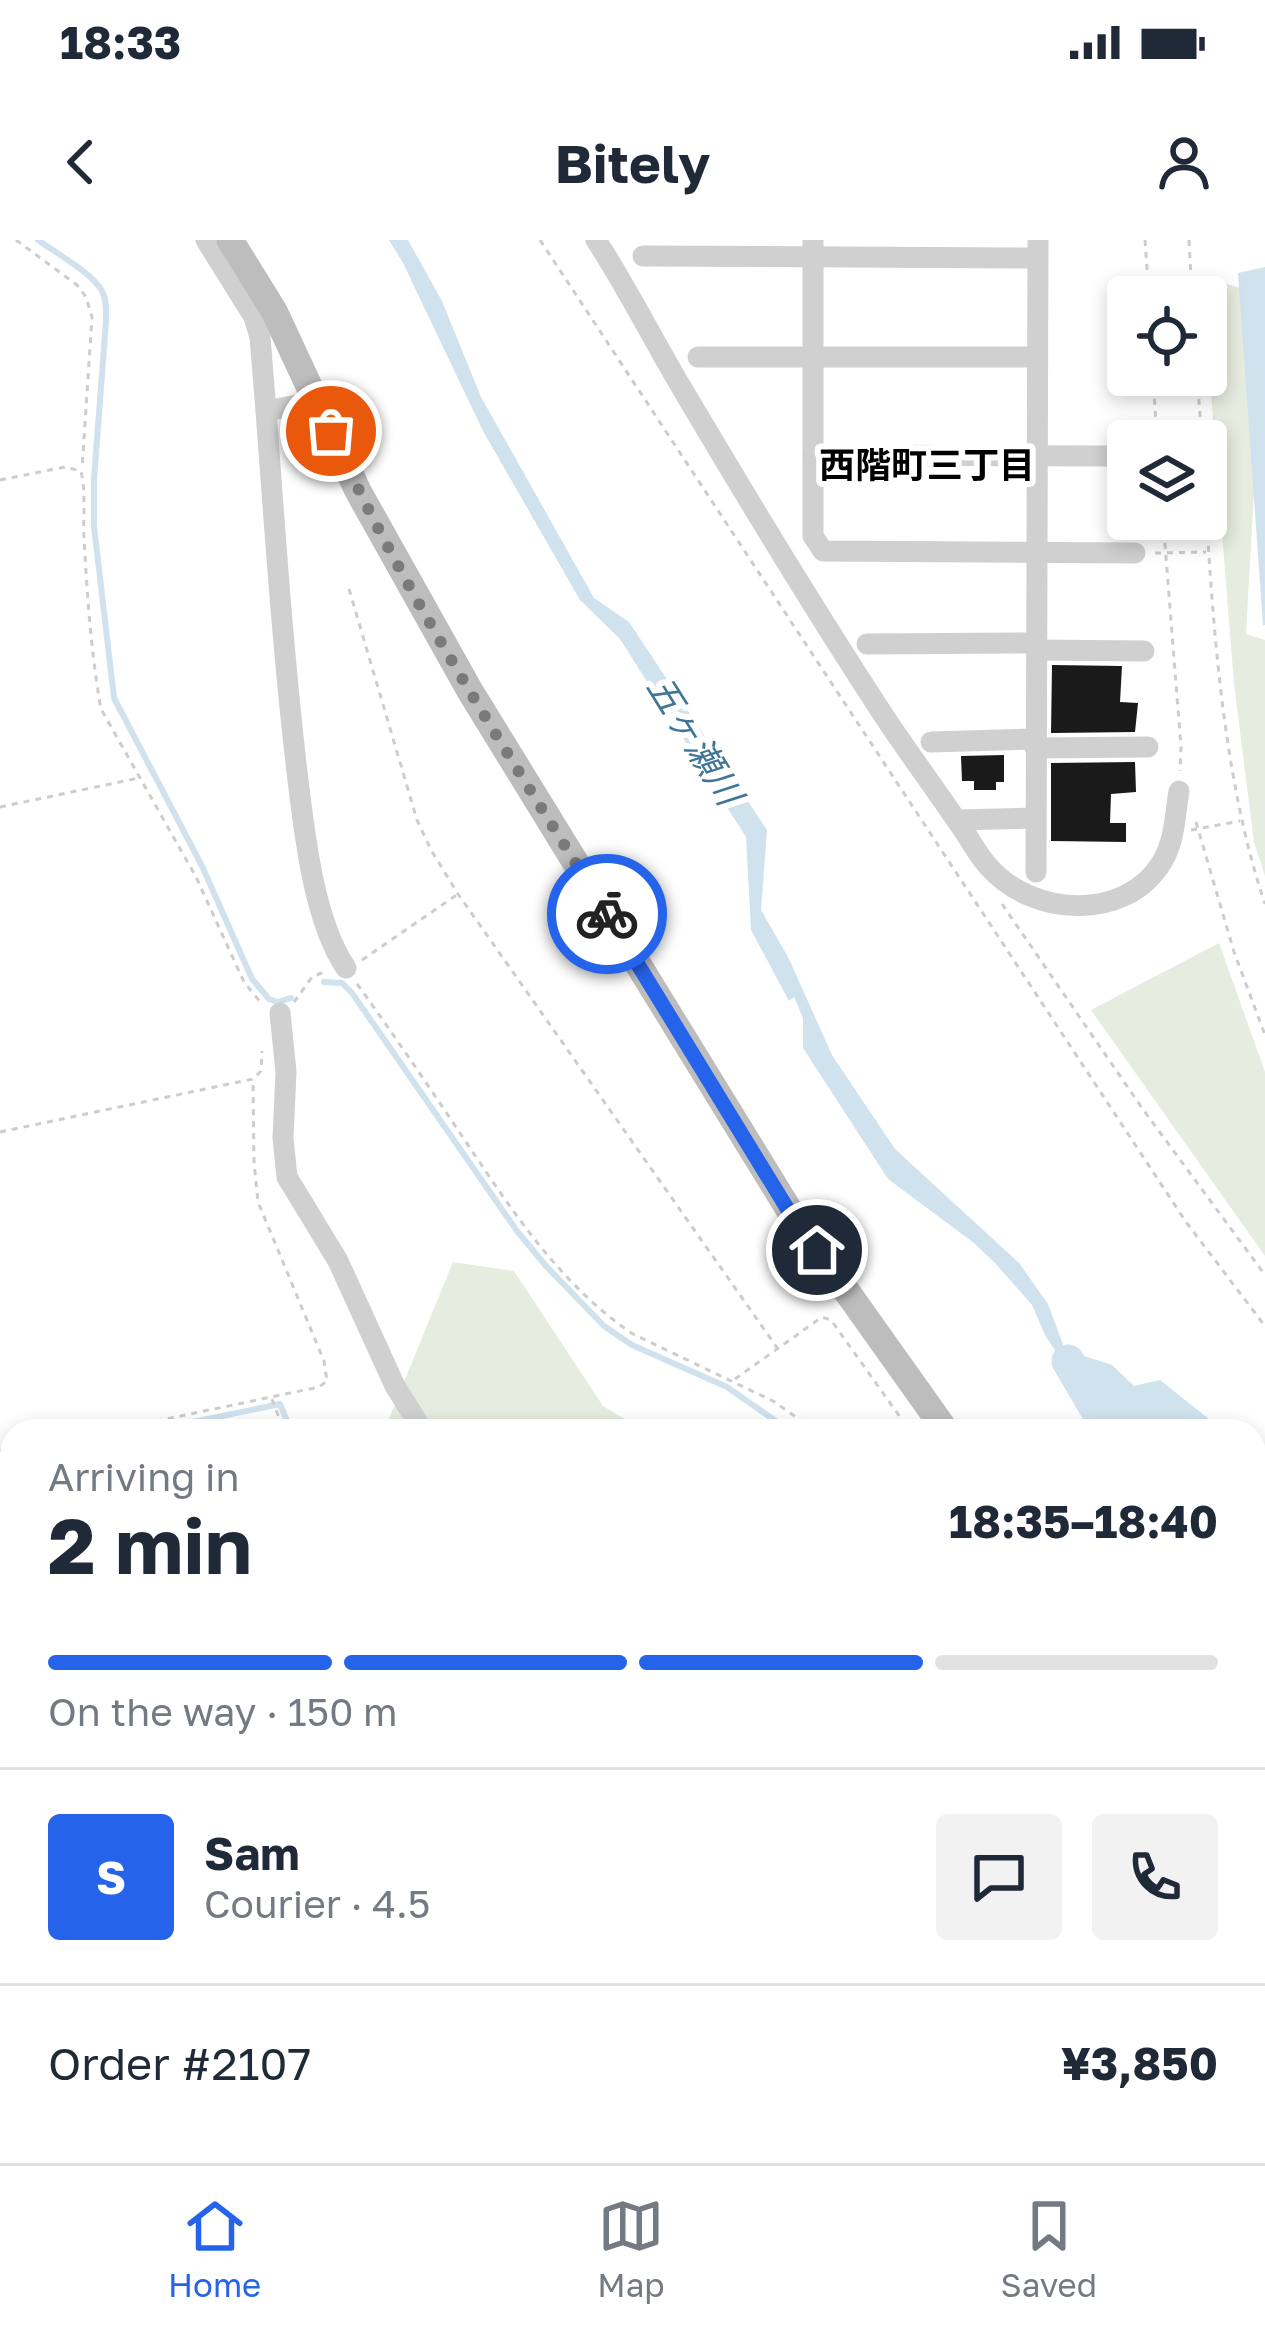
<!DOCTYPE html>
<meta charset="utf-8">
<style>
:root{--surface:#fff;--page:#f2f2f3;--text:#1f2937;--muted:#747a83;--line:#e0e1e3;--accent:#2563eb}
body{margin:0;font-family:"Golos Text","Noto Sans JP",sans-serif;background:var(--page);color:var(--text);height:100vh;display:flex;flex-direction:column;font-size:45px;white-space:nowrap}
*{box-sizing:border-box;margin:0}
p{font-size:39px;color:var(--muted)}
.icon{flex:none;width:66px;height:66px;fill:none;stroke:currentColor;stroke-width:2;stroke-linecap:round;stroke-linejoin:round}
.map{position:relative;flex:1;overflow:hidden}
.side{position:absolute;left:0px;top:1179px;width:1266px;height:744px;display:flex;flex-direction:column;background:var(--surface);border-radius:36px 36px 0 0;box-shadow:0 6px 18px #0003}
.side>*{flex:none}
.fabs{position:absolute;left:1107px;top:36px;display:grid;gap:24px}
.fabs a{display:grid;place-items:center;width:120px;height:120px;border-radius:12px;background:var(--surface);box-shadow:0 6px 18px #0003;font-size:60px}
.pin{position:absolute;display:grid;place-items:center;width:102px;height:102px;color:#fff;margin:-51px;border:6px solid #fff;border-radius:50%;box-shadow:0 3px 12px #0007}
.courier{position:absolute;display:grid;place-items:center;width:120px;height:120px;margin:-60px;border:9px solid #2563eb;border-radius:50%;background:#fff;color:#222;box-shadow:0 3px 15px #0007}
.summary em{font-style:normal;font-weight:700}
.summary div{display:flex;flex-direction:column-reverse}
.summary{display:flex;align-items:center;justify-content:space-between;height:204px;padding:0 48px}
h1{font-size:78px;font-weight:700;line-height:90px}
.bar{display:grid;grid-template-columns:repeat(4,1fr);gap:18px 12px;align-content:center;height:144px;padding:0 48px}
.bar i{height:15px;border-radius:9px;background:var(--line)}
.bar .selected{background:var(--accent)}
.bar p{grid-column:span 4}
.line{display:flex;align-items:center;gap:30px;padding:0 48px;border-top:3px solid var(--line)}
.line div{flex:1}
.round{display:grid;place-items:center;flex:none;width:126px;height:126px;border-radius:12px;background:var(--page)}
.status{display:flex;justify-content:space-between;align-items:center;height:84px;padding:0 60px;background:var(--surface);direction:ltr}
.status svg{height:33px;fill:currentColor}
header{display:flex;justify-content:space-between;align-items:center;height:156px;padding:0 48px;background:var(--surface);font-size:54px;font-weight:700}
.menu{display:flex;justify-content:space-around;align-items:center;height:168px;border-top:3px solid var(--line);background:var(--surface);font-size:33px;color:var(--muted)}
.menu a{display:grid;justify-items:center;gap:6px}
.menu .selected{color:var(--accent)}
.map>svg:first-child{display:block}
.green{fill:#e6ecdf}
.water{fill:#cfe2ee}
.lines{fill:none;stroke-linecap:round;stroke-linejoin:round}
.stream{stroke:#cfe2ee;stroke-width:6}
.river{stroke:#cfe2ee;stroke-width:33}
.building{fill:#1a1a1a}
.path{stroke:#cdcdcd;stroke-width:3;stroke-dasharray:6 6;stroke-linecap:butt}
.street{stroke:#d0d0d0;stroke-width:21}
.secondary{stroke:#bdbdbd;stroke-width:27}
.highway{stroke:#9a9a9a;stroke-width:36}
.done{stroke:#7a7a7a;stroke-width:12;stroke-dasharray:0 21.6}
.route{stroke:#2563eb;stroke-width:15}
.labels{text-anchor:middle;stroke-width:12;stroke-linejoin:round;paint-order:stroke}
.neighbourhood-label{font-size:36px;font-weight:bold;fill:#000;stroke:#fff}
.water-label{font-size:36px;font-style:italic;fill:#3f7597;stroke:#fff}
</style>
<div class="status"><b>18:33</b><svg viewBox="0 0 49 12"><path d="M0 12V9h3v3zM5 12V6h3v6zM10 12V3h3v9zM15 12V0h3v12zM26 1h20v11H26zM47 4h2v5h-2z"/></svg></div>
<header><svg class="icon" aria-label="back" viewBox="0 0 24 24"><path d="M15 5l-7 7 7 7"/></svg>Bitely<svg class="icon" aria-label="person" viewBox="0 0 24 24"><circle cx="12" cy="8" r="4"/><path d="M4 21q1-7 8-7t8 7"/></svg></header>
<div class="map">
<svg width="1265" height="1923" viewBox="0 0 1265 1923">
<rect width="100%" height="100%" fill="#fff"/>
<g class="green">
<path d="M1202 37 1265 55 1246 394 1265 400V636L1254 602 1234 444 1206 90V57H1203Z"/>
<path d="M1219 703 1265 832V1016L1091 770Z"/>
<path d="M453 1022 514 1031 603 1166 644 1191H384Z"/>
<path d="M494 1911H700L702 1923H496Z"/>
</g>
<g class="water">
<path d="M389 0H408L442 61 481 157 594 358 629 382 767 590 761 670 789 719 832 815 895 909 1019 1023 1048 1064 1065 1110 1112 1125 1134 1146 1160 1140 1224 1191H1135L1109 1171 1064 1123 1046 1097 1032 1065 995 1023 974 1003 888 939 803 808V778L794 757 789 761 751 690 746 597 620 399 580 360 483 191 403 23Z"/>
<path d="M1265 27V385H1263L1238 33Z"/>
<path d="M1254 1218 1265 1229V1317L1254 1306Z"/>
</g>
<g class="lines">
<g class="stream">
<path d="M38 0C56 13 92 33 102 51 107 60 106 71 106 81L94 239V286L114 458 202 626 252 739 269 759 278 762 291 758"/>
<path d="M324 742 342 743 352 753 517 991 546 1026 604 1086 632 1105 727 1147 790 1191"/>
<path d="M149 1191 280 1164 291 1191"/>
<path d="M0 1222 12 1220"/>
<path d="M1254 1395 1265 1411"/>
<path d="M1258 1503 1265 1498"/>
<path d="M1254 1679 1265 1694"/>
</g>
<path class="river" d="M1068 1121 1109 1191"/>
</g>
<g class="building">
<path d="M1052 425 1122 426 1120 462 1138 463 1135 492 1051 493Z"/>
<path d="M1004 515V542H996V550H974V541H962L961 516Z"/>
<path d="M1135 522 1136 552 1111 554 1110 583H1126V602L1051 601V523Z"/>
</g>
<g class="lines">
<g class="path">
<path d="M16 0 77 45 86 57 92 77 82 229"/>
<path d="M540 0 1186 982 1265 1086"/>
<path d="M1145 0 1149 57"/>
<path d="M1189 0 1192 57"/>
<path d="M1153 135 1157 201"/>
<path d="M1197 135 1202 201"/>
<path d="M0 240 65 227 81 231C86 253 83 275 84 297 87 354 91 413 101 469L196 637 244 742 261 763"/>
<path d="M1206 270C1214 398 1224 542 1265 664"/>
<path d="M1163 279 1181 507 1180 531"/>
<path d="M1155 313 1206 312"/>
<path d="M349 349 417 580 431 610 458 654 778 1109"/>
<path d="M0 567 139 538"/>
<path d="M1196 582 1234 712 1265 795"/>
<path d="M1191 590 1240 581"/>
<path d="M1002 664 1142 868 1265 1035"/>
<path d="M362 720 458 654"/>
<path d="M357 744C392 792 425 841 458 890 507 963 558 1044 633 1094L773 1161 816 1191"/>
<path d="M294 762 312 737 324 732"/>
<path d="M0 892 253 839 261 831 262 811"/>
<path d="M735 1139 822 1077 831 1080 910 1191"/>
<path d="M272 1159 284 1191"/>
<path d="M109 1191 319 1147 327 1141 324 1121 258 962 254 922 253 839"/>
<path d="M0 1210 7 1213 12 1212"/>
<path d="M1254 1660 1265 1674"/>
<path d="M231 1911 237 1923"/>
<path d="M420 1911 422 1923"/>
<path d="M353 1923 421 1915"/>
<path d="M784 1923 812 1911"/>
</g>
<g class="street">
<path d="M206 0 254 77 260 97 266 171"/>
<path d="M596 0C628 49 653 100 683 150 748 260 814 369 884 476 908 512 933 546 957 581 968 595 976 613 988 626 1031 676 1125 683 1162 622 1175 601 1175 574 1179 551"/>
<path d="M813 0V296L823 311 1135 313"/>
<path d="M643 16 1037 18"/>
<path d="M698 117H1037"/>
<path d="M318 161 266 171C275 292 283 412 297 532 304 589 313 680 346 728"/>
<path d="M813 215 1126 216"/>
<path d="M867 404 1035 403"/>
<path d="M1036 410 1144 411"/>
<path d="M931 502 1035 499"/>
<path d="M1035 508 1148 507"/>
<path d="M957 580 1035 578"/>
<path d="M1036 632 1038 0"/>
<path d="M280 773 286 832 283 898 287 937 338 1021 395 1146 423 1191"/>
<path d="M0 1818 12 1819"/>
<path d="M1227 1911 1238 1923"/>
<path d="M1003 1923 1016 1917 1043 1911"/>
</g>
<g class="secondary">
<path d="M230 0 274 71 358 251 470 451 791 973 946 1191"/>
<path d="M0 1385 12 1419"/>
<path d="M1254 1601 1265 1617"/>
<path d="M182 1911 186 1923"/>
</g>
<g class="highway">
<path d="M1254 1739 1265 1733"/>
<path d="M864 1923 892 1911"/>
</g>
</g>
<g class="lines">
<path class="done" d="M331 191C407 360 510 516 607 674"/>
<path class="route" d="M607 674 790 973 817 1010"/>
</g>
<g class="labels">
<g class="neighbourhood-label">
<text x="927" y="238">西階町三丁目</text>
</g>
<g class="water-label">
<text transform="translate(695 500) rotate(58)" y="13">五ヶ瀬川</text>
</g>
</g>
</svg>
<div class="fabs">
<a><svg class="icon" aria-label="locate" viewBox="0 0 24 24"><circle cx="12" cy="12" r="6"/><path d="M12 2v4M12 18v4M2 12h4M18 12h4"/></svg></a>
<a><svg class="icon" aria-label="layers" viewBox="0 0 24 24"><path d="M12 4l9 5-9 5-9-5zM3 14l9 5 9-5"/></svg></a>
</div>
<div class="pin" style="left:331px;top:191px;background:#ea580c"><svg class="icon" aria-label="bag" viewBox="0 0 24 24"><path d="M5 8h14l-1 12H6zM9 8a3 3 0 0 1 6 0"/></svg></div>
<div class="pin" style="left:817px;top:1010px;background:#1f2937"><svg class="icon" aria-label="home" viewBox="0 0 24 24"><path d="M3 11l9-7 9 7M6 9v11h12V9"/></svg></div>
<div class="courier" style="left:607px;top:674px"><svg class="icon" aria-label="bike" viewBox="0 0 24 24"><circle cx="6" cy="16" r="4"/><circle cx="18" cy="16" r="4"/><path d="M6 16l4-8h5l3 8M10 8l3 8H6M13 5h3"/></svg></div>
<section class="side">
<div class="summary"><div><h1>2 min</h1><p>Arriving in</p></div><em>18:35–18:40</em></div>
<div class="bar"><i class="selected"></i><i class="selected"></i><i class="selected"></i><i></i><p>On the way · 150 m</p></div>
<div class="line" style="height:216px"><b class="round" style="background:var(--accent);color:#fff">S</b><div><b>Sam</b><p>Courier · 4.5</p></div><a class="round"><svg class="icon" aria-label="chat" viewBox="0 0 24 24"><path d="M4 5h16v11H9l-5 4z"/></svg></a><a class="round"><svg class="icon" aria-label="phone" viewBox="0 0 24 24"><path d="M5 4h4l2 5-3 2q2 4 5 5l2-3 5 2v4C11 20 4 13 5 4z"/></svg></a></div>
<div class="line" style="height:156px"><div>Order #2107</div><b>¥3,850</b></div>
</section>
</div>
<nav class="menu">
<a class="selected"><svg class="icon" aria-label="home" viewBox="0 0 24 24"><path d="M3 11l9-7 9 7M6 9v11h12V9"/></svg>Home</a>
<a><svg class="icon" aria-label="map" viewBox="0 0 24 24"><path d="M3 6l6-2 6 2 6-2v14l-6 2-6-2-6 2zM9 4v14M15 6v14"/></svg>Map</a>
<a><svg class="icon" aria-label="saved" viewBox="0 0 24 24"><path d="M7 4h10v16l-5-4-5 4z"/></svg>Saved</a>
</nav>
